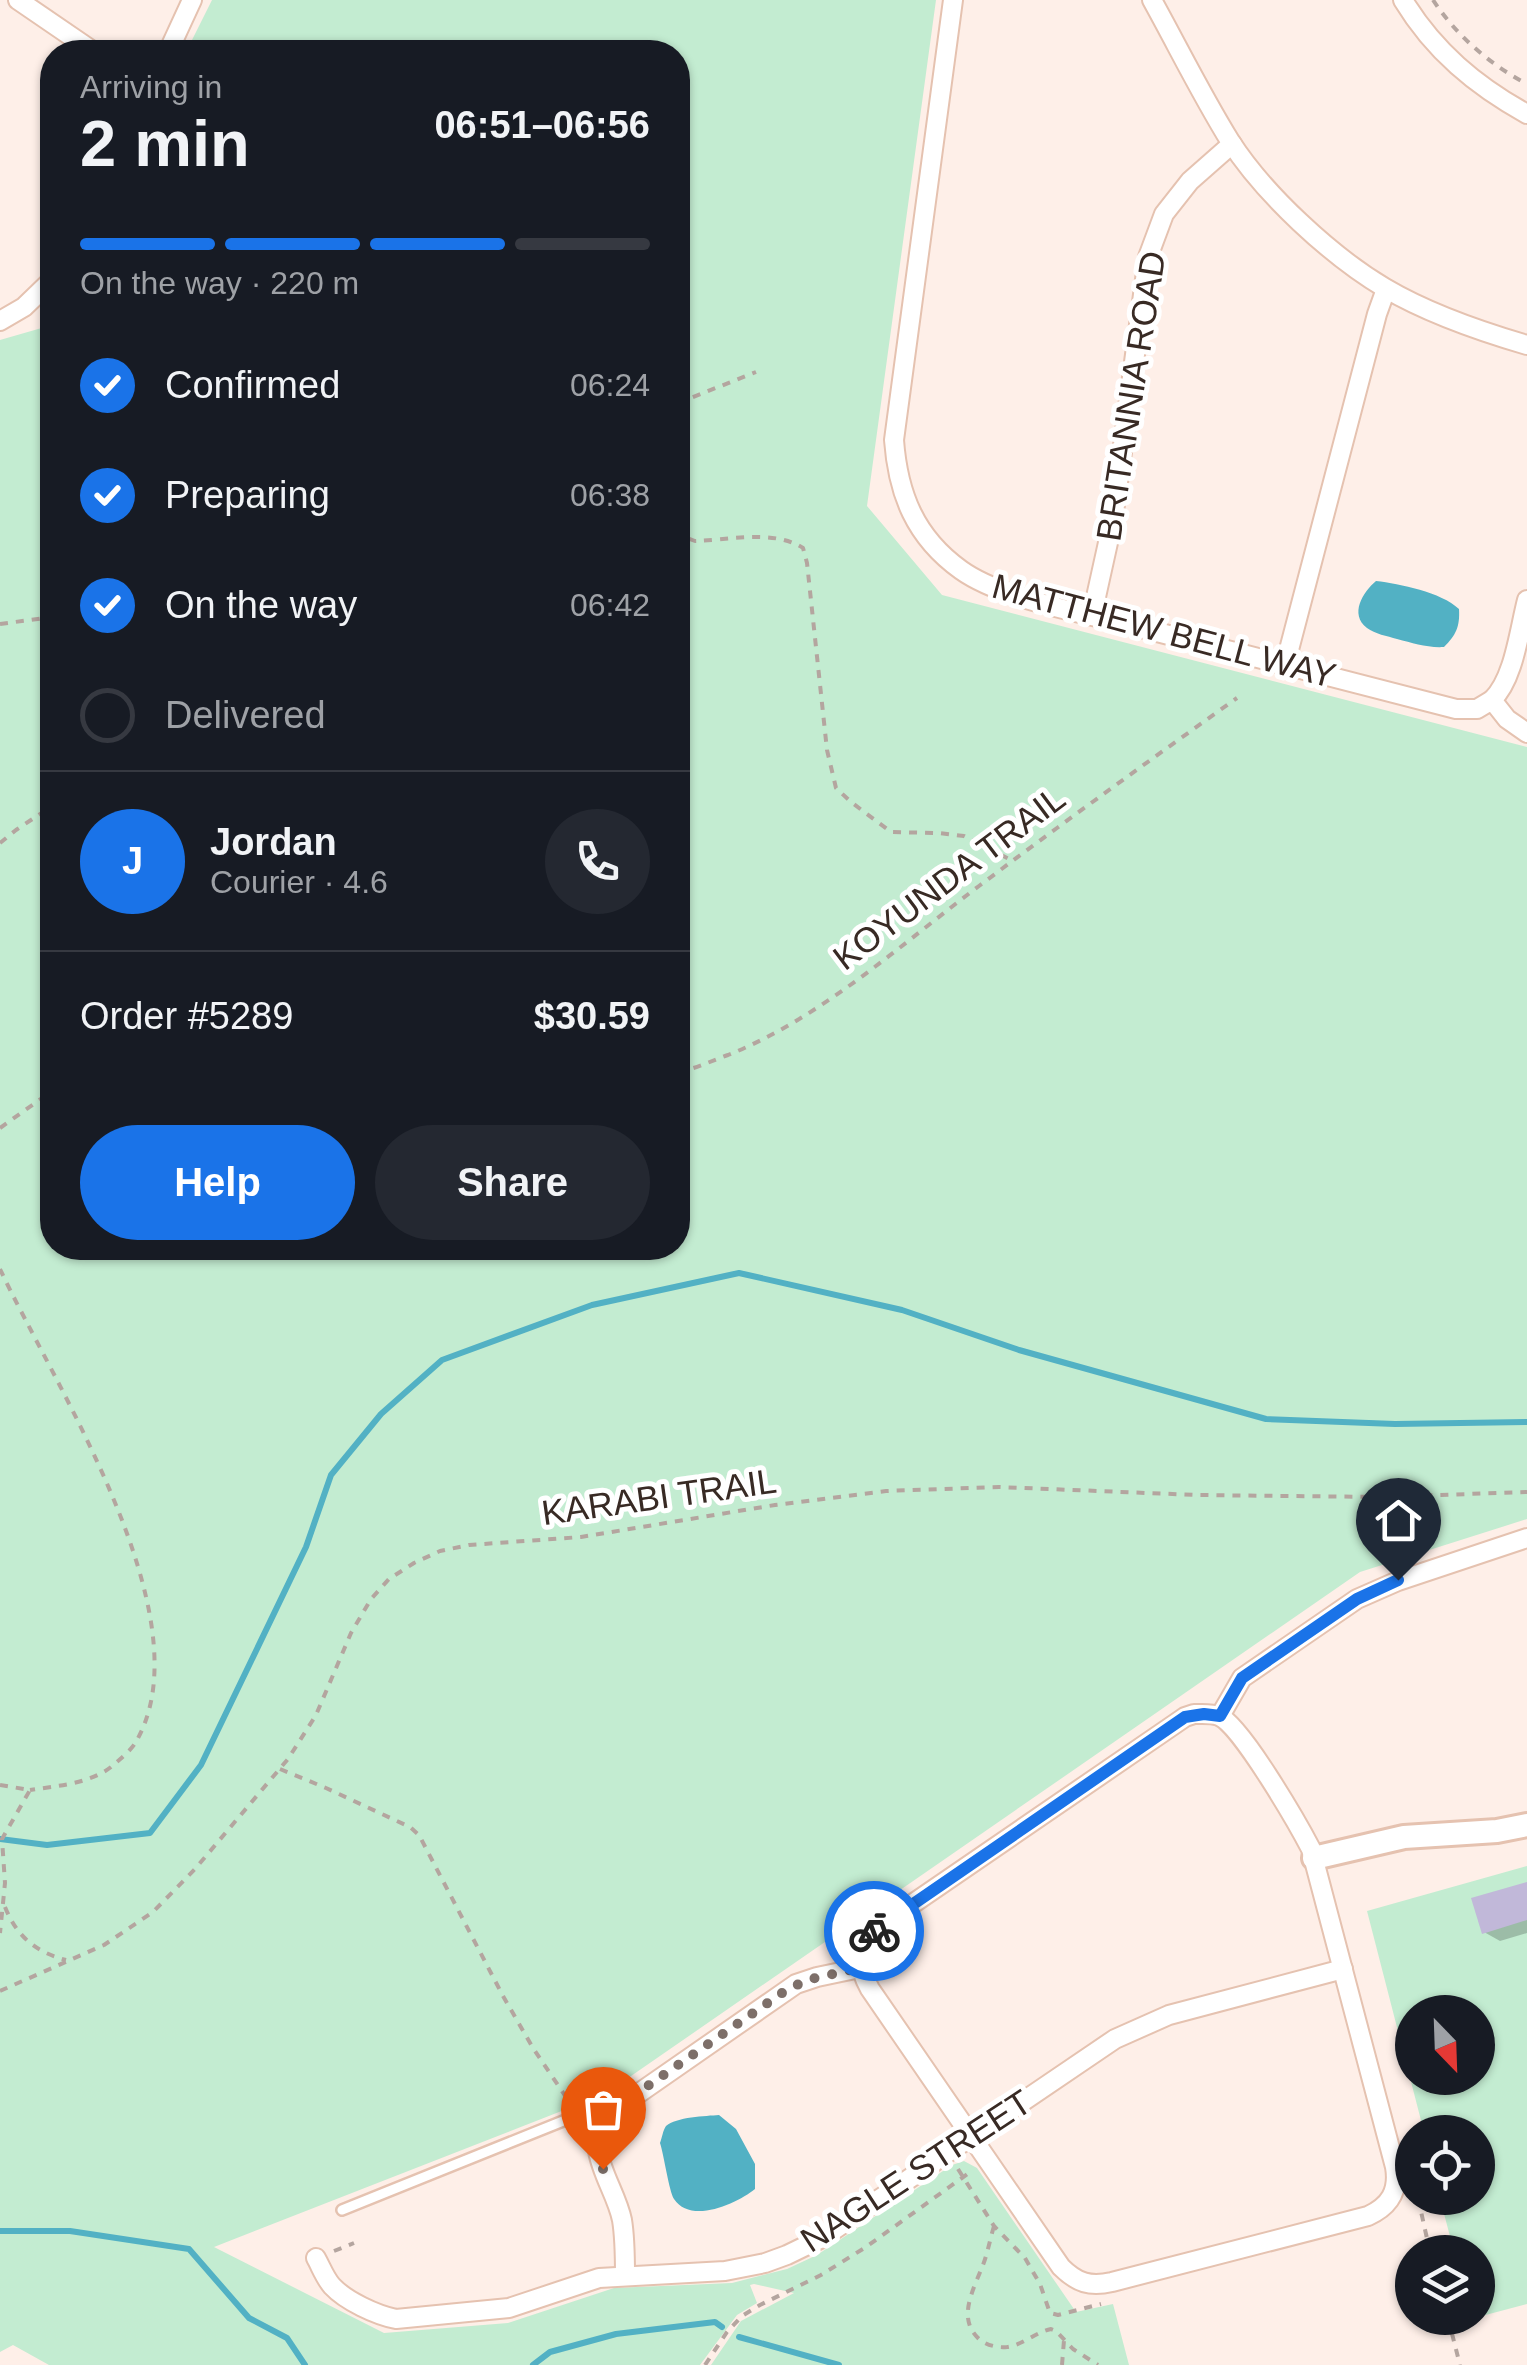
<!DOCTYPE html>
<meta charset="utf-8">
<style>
:root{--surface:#171b24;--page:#242831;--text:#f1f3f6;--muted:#9ea1a6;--line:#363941;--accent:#1a73e8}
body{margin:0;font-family:Arial,sans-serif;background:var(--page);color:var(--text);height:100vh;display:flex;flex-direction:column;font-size:38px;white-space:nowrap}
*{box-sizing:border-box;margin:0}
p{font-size:32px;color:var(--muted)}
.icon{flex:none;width:55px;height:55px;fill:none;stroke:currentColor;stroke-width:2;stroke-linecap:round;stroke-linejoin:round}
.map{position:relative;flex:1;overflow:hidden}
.side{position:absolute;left:40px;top:40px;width:650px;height:1220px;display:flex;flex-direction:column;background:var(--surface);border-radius:40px;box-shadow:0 2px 8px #0004}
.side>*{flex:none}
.needle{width:65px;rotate:157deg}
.buttons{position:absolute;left:1395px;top:1995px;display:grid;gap:20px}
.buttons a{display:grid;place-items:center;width:100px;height:100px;border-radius:50%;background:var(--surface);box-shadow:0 2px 8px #0004;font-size:50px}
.pin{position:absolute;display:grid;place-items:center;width:85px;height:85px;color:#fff;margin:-102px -42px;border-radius:50% 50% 50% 0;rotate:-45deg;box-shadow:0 0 10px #0007}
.pin .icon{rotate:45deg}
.courier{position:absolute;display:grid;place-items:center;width:100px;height:100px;margin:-50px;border:8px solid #1a73e8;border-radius:50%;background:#fff;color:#222;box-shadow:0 2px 12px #0007}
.overview em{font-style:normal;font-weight:600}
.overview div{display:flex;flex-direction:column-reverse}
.overview{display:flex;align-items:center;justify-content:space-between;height:170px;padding:0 40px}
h1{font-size:65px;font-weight:600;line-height:75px}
.bar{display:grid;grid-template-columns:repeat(4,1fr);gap:15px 10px;align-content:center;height:120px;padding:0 40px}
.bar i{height:12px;border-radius:8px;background:var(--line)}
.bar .current{background:var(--accent)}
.bar p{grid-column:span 4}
.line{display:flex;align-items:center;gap:25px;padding:0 40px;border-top:2px solid var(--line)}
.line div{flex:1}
.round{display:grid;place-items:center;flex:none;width:105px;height:105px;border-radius:52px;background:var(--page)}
ol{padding:0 40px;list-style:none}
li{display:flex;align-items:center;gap:30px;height:110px}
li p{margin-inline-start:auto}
li .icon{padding:10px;border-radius:50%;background:var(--accent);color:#fff;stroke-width:4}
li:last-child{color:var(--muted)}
li i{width:55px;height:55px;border:5px solid var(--line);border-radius:50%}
.action{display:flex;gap:20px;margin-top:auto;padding:20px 40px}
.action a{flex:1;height:115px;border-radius:60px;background:var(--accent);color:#fff;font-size:40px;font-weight:600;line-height:115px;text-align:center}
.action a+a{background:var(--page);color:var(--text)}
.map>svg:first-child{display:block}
.green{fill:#c3ecd1;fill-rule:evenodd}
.water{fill:#52b1c4}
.shadow{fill:#0003}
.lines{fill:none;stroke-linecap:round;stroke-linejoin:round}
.stream{stroke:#52b1c4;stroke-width:6}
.building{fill:#c1b8d9}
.service-casing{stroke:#e5c2b0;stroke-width:14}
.minor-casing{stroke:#e5c2b0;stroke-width:22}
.tertiary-casing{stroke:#e5c2b0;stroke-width:28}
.path{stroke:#b4a59f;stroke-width:4;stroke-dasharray:8 8;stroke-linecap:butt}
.service{stroke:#fff;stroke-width:9}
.minor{stroke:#fff;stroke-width:18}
.tertiary{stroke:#fff;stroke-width:22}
.done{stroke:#7d6f69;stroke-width:10;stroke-dasharray:0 18}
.route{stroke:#1a73e8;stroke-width:12}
.labels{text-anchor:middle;stroke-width:10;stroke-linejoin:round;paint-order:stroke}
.street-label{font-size:35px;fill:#382a24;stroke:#fff}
</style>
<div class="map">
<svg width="1527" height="2365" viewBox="0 0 1527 2365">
<rect width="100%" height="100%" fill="#feefe8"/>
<g class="green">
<path d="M212 0H936L867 506 942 595 1527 747V1519L1360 1572 605 2094 214 2247 384 2333 508 2323 614 2288 732 2283 787 2269 817 2255 952 2165 964 2161 977 2168 1076 2312 1113 2304 1129 2365H711L741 2321 794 2293 754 2284 750 2285 757 2303 737 2315 700 2365H49L13 2345 0 2352V340L52 325V1248H678V52H186Z"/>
<path d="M1527 1866V2304L1478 2317V2252H1454L1440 2198H1478V2132H1424L1367 1911ZM1412 2012H1478V2078H1412Z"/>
</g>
<g class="water">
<path d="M1376 581C1400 584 1441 592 1459 609 1460 627 1456 635 1444 647 1427 648 1413 643 1397 639 1387 636 1375 634 1367 628 1349 614 1363 592 1376 581Z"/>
<path d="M719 2115 736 2129 755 2164V2189C738 2203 691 2225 674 2199 669 2191 664 2155 660 2143 662 2138 663 2130 666 2126 676 2117 706 2116 719 2115Z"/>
</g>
<path class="shadow" d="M1527 1885V1933L1500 1941 1484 1932Z"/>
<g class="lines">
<g class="stream">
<path d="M0 1839 47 1845 150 1833 201 1765 306 1547 331 1475 381 1414 442 1360 592 1305 739 1273 902 1310 1019 1350 1266 1419 1395 1424 1527 1422"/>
<path d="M0 2231H70L189 2249 249 2318 287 2338 305 2365"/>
<path d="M739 2337 839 2365"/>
<path d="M533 2365 550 2352 616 2334 715 2322 722 2327"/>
</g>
</g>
<path class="building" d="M1527 1882V1920L1482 1934 1471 1898Z"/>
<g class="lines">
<g class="service-casing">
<path id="service" d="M342 2210 578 2115 600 2124"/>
</g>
<g class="minor-casing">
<g id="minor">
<path d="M18 0 94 52"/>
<path d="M953 0 894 440C898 494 915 537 961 570 1000 598 1078 612 1126 624 1236 652 1346 680 1456 709H1477L1492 700 1507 719 1527 733"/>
<path d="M1152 0C1178 47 1202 96 1230 141 1264 194 1331 256 1385 288 1429 314 1479 331 1527 345"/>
<path d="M1403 0C1434 51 1476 86 1527 114"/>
<path d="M168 52 192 0"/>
<path d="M0 321 24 307 52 280"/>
<path d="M1092 615 1113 520 1148 257 1164 214 1190 181 1232 144"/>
<path d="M1285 665 1377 314 1386 289"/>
<path d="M1492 700C1514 679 1519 631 1527 600"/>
<path d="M1194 1714C1202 1714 1211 1713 1219 1716 1241 1725 1298 1824 1311 1849L1395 2167C1399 2191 1390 2206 1368 2216L1112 2282C1090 2287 1077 2283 1061 2267L870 1989C852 1957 861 1940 889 1920L1169 1728 1185 1717Z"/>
<path d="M1220 1716 1242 1678 1357 1599 1398 1581 1527 1538"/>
<path d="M316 2258C321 2267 325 2278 332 2286 346 2301 376 2315 396 2319L509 2308 599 2278 725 2271 765 2263 787 2255 822 2238 1115 2039 1169 2015 1343 1969"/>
<path d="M625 2276C625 2258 625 2238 622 2220 615 2185 582 2150 606 2116L796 1984 817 1977 860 1968"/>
</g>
</g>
<g class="tertiary-casing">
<path id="tertiary" d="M1314 1858 1404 1837 1497 1831 1527 1825"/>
</g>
<g class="path">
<path d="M1433 0C1456 35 1489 64 1527 84"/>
<path d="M678 403 756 372"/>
<path d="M678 527 687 538 695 541C729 540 773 529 803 548L807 563 827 750 836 788 851 802 891 832 938 833 964 836 1013 861"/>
<path d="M0 624 52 617"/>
<path d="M0 843 16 830 52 806"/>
<path d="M678 1072C695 1069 711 1061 728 1055 821 1018 899 946 979 886 1064 822 1150 760 1237 698"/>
<path d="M0 1128 52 1091"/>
<path d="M0 1269C53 1383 206 1616 137 1740 132 1750 119 1760 111 1767 89 1784 56 1786 30 1790"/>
<path d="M280 1769 326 1788 410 1827 419 1835 503 1996 533 2048 572 2106"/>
<path d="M0 1785 30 1790 2 1839 5 1883 0 1933"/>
<path d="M5 1907C17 1937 36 1952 66 1960"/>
<path d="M0 1991 104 1945 153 1912 195 1869 288 1759 316 1715 351 1633 371 1599 389 1579 414 1563 440 1551 469 1545 581 1537 775 1505 886 1491 999 1487 1197 1495 1381 1497 1527 1492"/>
<path d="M958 2169 994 2226 1025 2258 1040 2284 1050 2313 1058 2315 1101 2304"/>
<path d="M1418 2198 1430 2252"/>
<path d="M994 2226C991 2236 989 2246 986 2256 979 2281 954 2315 978 2338 985 2345 997 2348 1007 2347 1023 2345 1036 2332 1051 2329L1056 2331 1073 2349 1098 2365"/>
<path d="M334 2251 354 2243"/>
<path d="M1448 2318 1460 2365"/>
<path d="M705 2365 727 2332 742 2316 760 2305 821 2275 866 2247 973 2170"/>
<path d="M1062 2365 1064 2340"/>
</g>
<use href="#service" class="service"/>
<use href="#minor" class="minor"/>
<use href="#tertiary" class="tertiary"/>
</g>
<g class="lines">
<path class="done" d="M603 2169C594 2146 594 2127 613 2110L785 1991 807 1980 860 1968 861 1951 874 1931"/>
<path class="route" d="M874 1931 1185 1717 1204 1714 1220 1716 1242 1678 1357 1599 1398 1580"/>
</g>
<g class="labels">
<g class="street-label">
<text transform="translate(1131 396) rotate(-81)" y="12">BRITANNIA ROAD</text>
<text transform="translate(1164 631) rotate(15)" y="12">MATTHEW BELL WAY</text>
<text transform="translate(949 878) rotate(-37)" y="12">KOYUNDA TRAIL</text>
<text transform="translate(659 1497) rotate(-8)" y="12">KARABI TRAIL</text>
<text transform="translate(916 2171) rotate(-33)" y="12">NAGLE STREET</text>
</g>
</g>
</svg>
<div class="buttons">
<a><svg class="needle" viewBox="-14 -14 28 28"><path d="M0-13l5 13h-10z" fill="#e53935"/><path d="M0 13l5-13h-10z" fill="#9ea1a6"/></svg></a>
<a><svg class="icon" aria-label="locate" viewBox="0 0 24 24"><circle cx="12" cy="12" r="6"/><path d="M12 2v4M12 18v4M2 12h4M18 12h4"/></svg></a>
<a><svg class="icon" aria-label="layers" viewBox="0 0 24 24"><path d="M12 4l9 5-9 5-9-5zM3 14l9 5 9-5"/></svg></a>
</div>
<div class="pin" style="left:603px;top:2169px;background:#ea580c"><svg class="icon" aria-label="bag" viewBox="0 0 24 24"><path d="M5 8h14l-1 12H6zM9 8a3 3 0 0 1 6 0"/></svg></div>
<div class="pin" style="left:1398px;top:1580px;background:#1f2937"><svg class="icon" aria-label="home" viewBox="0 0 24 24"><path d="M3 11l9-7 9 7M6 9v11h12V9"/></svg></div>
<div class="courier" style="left:874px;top:1931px"><svg class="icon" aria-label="bike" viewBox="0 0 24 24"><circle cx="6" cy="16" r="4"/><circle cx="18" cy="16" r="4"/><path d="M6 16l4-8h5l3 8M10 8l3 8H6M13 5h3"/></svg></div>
<section class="side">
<div class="overview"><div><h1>2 min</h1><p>Arriving in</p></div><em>06:51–06:56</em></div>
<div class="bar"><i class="current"></i><i class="current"></i><i class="current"></i><i></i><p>On the way · 220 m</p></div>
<ol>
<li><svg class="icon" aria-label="check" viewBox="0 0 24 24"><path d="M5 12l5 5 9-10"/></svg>Confirmed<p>06:24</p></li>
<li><svg class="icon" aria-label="check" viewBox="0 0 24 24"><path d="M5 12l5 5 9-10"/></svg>Preparing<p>06:38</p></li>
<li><svg class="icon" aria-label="check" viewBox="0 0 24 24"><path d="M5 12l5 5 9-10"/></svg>On the way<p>06:42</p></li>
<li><i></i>Delivered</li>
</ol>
<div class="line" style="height:180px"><b class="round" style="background:var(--accent);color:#fff">J</b><div><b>Jordan</b><p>Courier · 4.6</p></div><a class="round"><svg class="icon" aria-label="phone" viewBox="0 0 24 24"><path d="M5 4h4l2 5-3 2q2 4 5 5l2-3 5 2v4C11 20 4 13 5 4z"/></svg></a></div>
<div class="line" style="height:130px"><div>Order #5289</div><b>$30.59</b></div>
<div class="action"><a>Help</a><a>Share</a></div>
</section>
</div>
